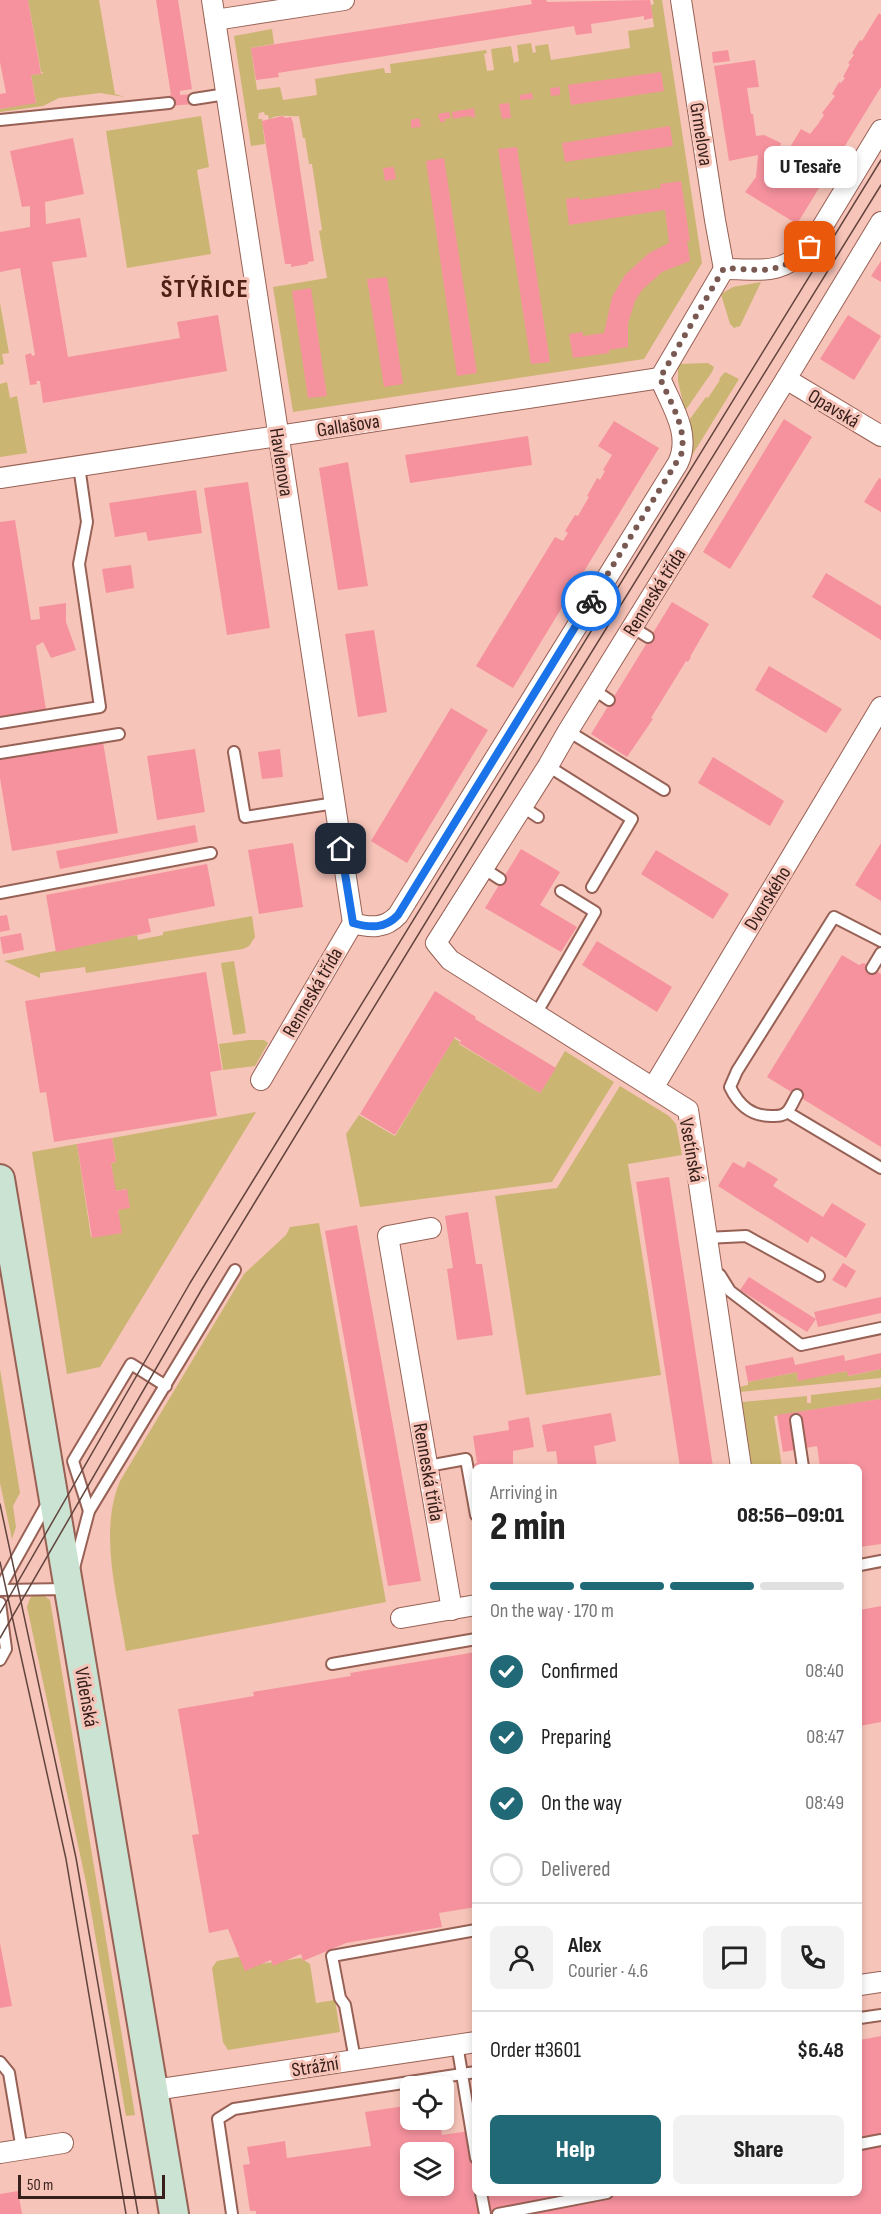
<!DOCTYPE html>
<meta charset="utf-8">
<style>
:root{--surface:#fff;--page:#f2f2f2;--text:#222;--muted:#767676;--line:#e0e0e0;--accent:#216976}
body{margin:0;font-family:"Sofia Sans Condensed",sans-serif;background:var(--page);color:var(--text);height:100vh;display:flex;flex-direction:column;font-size:22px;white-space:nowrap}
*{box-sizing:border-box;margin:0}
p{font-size:20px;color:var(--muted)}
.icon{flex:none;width:33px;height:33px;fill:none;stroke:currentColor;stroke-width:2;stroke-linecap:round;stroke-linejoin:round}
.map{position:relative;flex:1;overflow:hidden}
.details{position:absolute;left:472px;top:1464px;width:390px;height:732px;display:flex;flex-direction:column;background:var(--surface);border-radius:9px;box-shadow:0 3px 9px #0003}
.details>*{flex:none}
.buttons{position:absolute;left:400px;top:2076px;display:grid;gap:12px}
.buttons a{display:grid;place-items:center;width:54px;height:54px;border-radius:9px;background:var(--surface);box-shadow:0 3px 9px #0003;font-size:30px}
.scale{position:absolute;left:18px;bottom:15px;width:147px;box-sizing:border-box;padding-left:6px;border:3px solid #37201b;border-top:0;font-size:16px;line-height:21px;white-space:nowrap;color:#37201b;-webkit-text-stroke:4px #f7c4b9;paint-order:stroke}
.pin{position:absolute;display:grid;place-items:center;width:51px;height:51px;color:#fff;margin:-26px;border-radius:12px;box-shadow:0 3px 9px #0006}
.courier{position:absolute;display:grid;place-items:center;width:60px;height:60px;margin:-30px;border:4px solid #1a73e8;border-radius:50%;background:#fff;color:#222;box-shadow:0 2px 8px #0007}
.bubble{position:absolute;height:42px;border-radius:9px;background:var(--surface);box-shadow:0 3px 9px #0003;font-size:20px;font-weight:800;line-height:42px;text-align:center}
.headline em{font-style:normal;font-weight:800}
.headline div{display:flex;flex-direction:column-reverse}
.headline{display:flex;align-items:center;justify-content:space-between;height:102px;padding:0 18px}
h1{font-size:39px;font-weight:800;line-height:45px}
.bar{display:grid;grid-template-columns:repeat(4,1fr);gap:9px 6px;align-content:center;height:72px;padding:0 18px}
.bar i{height:8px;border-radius:4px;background:var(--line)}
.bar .on{background:var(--accent)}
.bar p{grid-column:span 4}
.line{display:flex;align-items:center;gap:15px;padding:0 18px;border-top:2px solid var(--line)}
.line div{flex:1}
.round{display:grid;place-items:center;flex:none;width:63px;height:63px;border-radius:9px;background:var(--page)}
ol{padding:0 18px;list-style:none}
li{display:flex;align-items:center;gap:18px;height:66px}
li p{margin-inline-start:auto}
li .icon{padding:6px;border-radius:50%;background:var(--accent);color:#fff;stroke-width:4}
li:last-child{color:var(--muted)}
li i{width:33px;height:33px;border:3px solid var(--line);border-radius:50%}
.cta{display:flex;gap:12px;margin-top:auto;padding:12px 18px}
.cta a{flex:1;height:69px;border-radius:9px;background:var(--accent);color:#fff;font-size:24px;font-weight:800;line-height:69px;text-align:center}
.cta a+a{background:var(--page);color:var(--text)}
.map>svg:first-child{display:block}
.green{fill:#cbb572}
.building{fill:#f6929e;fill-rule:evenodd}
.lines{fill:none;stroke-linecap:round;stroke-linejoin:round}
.lane-casing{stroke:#986155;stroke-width:14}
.street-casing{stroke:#986155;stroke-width:22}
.secondary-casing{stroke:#986155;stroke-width:32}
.lane{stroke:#fff;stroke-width:10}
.street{stroke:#fff;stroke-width:20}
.secondary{stroke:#cae3d2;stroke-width:28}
.tram{stroke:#61443d;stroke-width:1.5}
.done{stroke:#7a5952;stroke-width:6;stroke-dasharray:0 10.8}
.route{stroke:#1a73e8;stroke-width:8}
.labels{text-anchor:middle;stroke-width:6;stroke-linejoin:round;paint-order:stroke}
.street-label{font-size:20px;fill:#37201b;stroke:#f7c4b9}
.district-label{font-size:26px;font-weight:bold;letter-spacing:1.5px;fill:#502016;stroke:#f7c4b9}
</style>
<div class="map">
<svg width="881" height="2214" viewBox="0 0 881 2214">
<rect width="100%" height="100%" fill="#f7c4b9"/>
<g class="green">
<path d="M28 0H99L115 94 125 97 150 94 125 97 100 93 59 98 43 106 0 112V109L36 102 31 75 44 73 41 72Z"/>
<path d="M653 0H662L702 263 644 359 293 412 273 287 327 278 319 231 322 230 312 164H309L305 138H303L299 116C289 117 277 113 269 120L268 115H265L264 112 259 113 258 119H262L265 144 251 146 234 36 272 29 274 44 251 48 257 90 280 87 283 100 317 95 315 79 384 68 385 73H391L390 64 486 50 487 53 484 54 487 71 494 70 491 49 511 46 514 63 519 61 517 45 531 43 533 53 536 52 535 46 548 44 551 60 630 48 628 31 654 27 651 5 654 4Z"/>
<path d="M201 116 209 167 197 170 211 254 127 268 106 131Z"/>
<path d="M761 282 740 326 734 328 730 324 721 294 733 287Z"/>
<path d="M0 303 9 353 2 354 4 364 0 365Z"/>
<path d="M708 363 714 367 712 372 685 411 678 381V364Z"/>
<path d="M725 372 739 379 565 662 684 458 687 423 706 397 708 398 720 380 719 379Z"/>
<path d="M7 382 10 398 17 396 27 453 0 457V384Z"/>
<path d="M252 916 255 937 249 946 243 949 86 973 85 967 40 973V978L4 961 137 935 138 940 163 935V932Z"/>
<path d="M234 961 246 1033 233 1035 221 963Z"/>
<path d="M454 1038 460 1042 459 1044 540 1093 565 1051 614 1082 552 1182 360 1207 346 1134 359 1115 395 1136Z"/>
<path d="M249 1040H264L268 1043 255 1066 223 1070 219 1044Z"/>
<path d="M620 1086 669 1116 676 1124 682 1155 628 1164 661 1375 526 1395 495 1196 557 1188Z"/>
<path d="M256 1112 100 1367 67 1374 32 1152 77 1144 91 1237 121 1233 118 1210 126 1189 115 1191 111 1163 116 1162 112 1138Z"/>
<path d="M319 1223 386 1602 126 1651C118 1597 98 1534 120 1481L244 1274 286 1235 290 1227Z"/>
<path d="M0 1369 20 1493 13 1506 16 1527 12 1539 0 1483Z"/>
<path d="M881 1369V1378L740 1392 734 1388 748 1385V1382L797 1372 798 1380 847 1371 849 1376Z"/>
<path d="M881 1387V1399L774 1416 782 1467H751L742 1402 807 1396V1403H811V1395Z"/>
<path d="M36 1594H42L50 1600 135 2115 126 2116 87 1887 27 1607 30 1598Z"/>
<path d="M238 1957 260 1964 301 1958 310 1964 316 2003 335 2000 340 2032 228 2050 223 2042 212 1968 217 1961Z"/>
</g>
<g class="building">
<path d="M0 0H28L41 74 31 75 36 103 0 109V94L6 93 0 62Z"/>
<path d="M156 0H178L192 89 180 91V95L193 94 194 104 169 106 168 96 171 95Z"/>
<path d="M531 0H546L547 2 650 0 653 18 644 20V16L591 24 592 33 576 35 574 26 278 73 279 77 256 80 251 48 526 5 532 4Z"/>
<path d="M879 13 881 15V87L797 224 745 192 756 177 758 155 729 161 714 66 755 60 759 87 747 88 751 114H753L756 136 764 135 781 143 773 177 781 182 803 145 797 153 789 149 801 129 810 134 818 124 824 115 822 113 835 96 832 94 839 82 841 83 845 78 843 77 850 64 848 63 854 55 852 53 860 40 862 41Z"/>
<path d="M728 50 730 61 713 63 712 52Z"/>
<path d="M661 72 664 91 571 105 568 85Z"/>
<path d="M560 87V95L551 96 550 88Z"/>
<path d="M532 93 533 99 520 100V95Z"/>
<path d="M509 103 511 118 502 119 499 104Z"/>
<path d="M474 108 475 118 468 116 453 119 452 112Z"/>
<path d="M449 112 451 118 444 119 445 122H440L438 114Z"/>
<path d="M282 116 286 118 291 117 293 123 314 261 308 262V264L291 267V264H285L262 121Z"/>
<path d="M419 118 421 127 411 128V120Z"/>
<path d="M670 126 673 146 565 162 562 143Z"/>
<path d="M73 138 84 194 45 202 46 224 80 218 87 257 52 262 68 357 180 338 177 322 218 315 227 371 43 403 40 381H36L37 384 30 385 25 355 31 353 32 356 35 355 20 268 0 272V232L30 227V206L22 207 10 151Z"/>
<path d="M517 147 550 362 531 364 498 149Z"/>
<path d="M444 158 477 373 457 376 426 161Z"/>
<path d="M394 167 396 179 385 181 383 168Z"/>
<path d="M681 181 690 241H687L690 261 662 272 642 290 635 301 628 323V347L609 350V353L573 358 569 334 583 332V336L604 333 612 297 625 275 649 253 669 243 665 210 569 225 566 199 579 197 580 200 661 188 660 184Z"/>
<path d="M881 261V282L871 276Z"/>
<path d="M387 277 403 384 384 387 367 279Z"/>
<path d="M311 288 327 396 308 398 292 291Z"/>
<path d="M848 315 881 336 854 380 820 359Z"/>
<path d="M784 419 812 437 730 569 703 552Z"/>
<path d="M614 421 659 448 513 688 476 666 555 537 563 541 568 533 565 531 575 515 578 516 583 507 589 497 587 496 597 478 600 480 605 471 603 470 612 455 598 446Z"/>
<path d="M528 436 532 465 410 483 405 455Z"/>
<path d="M348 462 368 586 338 590 319 468Z"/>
<path d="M879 478 881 479V512L864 502Z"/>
<path d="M248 482 270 628 227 635 204 488Z"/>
<path d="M196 490 202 533 148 541 146 532 115 537 109 503Z"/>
<path d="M15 520 31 620 40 619 39 607 66 603V622L76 650 51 658 43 642 36 646 46 710 0 718V522Z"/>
<path d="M131 565 134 588 106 593 102 569Z"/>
<path d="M826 573 881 606V640L812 597Z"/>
<path d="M672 602 709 624 690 657H691L688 662 686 661 651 718 653 719 627 757 591 734Z"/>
<path d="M374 630 387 712 358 717 345 634Z"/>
<path d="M769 666 842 709 826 733 755 690Z"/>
<path d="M451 708 488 730 407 863 371 841Z"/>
<path d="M103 742 118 833 12 851 0 778V758Z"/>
<path d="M195 749 205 812 157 820 147 756Z"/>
<path d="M280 749 283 777 262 779 258 752Z"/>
<path d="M713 757 784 801 770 826 698 783Z"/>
<path d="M195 825 198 842 60 869 56 851Z"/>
<path d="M293 843 303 907 259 914 248 850Z"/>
<path d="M881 843V901L855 885Z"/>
<path d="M521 849 560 872 540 905 577 927 561 952 485 908Z"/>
<path d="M656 850 729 894 713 919 641 874Z"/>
<path d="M207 864 215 906 148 919 151 932 56 952 46 895Z"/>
<path d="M7 915 10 930 0 932V916Z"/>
<path d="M21 933 24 950 3 954 0 937Z"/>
<path d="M597 941 672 987 657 1012 582 965Z"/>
<path d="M842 955 859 965 864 963 881 974V1147L767 1077Z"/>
<path d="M206 972 222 1070 210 1072 217 1116 54 1142 46 1092 40 1093 25 1001Z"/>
<path d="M435 991 476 1017 475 1019 556 1068 540 1093 459 1043 461 1041 455 1037 395 1135 360 1114Z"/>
<path d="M112 1138 116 1162 111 1163 116 1191 127 1189 130 1208 118 1210 122 1233 92 1238 77 1144Z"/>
<path d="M748 1161 778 1179 773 1186 823 1217 832 1203 866 1224 846 1258 811 1236 808 1243 718 1186 733 1162 744 1168Z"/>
<path d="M669 1177 672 1197 713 1467H680L636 1182Z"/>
<path d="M468 1212 476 1264H482L493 1335 457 1340 447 1269 453 1268 445 1216Z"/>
<path d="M357 1225 421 1581 388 1586 325 1231Z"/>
<path d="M843 1263 856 1271 846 1288 832 1280Z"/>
<path d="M749 1277 816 1319 814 1312 881 1297V1313L818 1327 816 1319 807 1332 740 1290Z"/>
<path d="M881 1353V1369L848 1376 847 1371 798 1381 797 1372 748 1382 745 1366 793 1357 795 1365 844 1355 845 1361Z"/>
<path d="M881 1399V1544L860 1547V1467H820L817 1446 783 1452 777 1415Z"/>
<path d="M611 1413 616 1441 594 1446 597 1467H558L556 1451 547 1452 542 1425Z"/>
<path d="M529 1417 534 1447 513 1451V1467H475L474 1464 477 1463 473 1436 509 1430 508 1421Z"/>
<path d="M881 1606V1722L860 1726V1610Z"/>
<path d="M476 1652V1907L439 1913 442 1927 346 1943 303 1961 301 1954 273 1966 271 1960 245 1971 228 1929 209 1933 192 1835 199 1834 178 1709 254 1696 253 1692 351 1676 350 1673Z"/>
<path d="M0 1943 12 2006 0 2008Z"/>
<path d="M881 2036V2214H256V2211H250L243 2165 250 2164 247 2147 285 2141 287 2158 371 2146 365 2112 411 2105V2120H439L442 2135 476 2130V2193H860V2040ZM411 2152H444V2186H411Z"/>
<path d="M18 2191 22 2214H0V2194Z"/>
</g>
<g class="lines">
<g class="lane-casing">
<g id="lane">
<path d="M194 99 226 94"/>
<path d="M0 120 169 103"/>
<path d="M632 627 648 637"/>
<path d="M593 689 609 700"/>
<path d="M0 723 100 707 79 564 87 522 79 466"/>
<path d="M568 731 664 790"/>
<path d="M234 752 245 817 335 803"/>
<path d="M0 753 119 734"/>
<path d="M548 766 632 819 592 887"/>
<path d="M523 807 538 817"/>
<path d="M483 868 500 879"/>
<path d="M0 893 211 853"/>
<path d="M872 968 881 953"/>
<path d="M536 1014 595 912 561 891"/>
<path d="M797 1095C794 1100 791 1108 787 1112 783 1116 779 1116 774 1116 752 1117 739 1106 730 1087L737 1071 834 917 881 941"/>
<path d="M787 1112 881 1168"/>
<path d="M706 1238 746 1236 819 1276"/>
<path d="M713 1276 720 1275 730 1291 801 1345 881 1328"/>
<path d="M796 1420 803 1467"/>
<path d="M428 1466 466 1459 476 1515"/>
<path d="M89 1511 73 1461 131 1364 166 1386"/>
<path d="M860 1565 881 1561"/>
<path d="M74 1568 89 1511 235 1270"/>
<path d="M0 1588 48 1502"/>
<path d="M0 1590 69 1589"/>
<path d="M0 1603 6 1649 0 1660"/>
<path d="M332 1664 476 1639"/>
<path d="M860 2018 881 2015"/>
<path d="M355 2060 345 2005 340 1998 332 1956 476 1930"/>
<path d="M0 2062 9 2073 22 2150"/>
<path d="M476 2072 462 2074 476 2158"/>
<path d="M860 2144 881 2140"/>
<path d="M481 2193 485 2214"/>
<path d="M232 2214 218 2119 234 2109 462 2074 457 2044"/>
<path d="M498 2214 607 2193"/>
</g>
</g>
<g class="street-casing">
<g id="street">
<path d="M212 0 353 923"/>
<path d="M681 0 715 220 724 269"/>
<path d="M215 20 344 0"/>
<path d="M724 269C763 269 779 276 810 247L881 130"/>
<path d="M660 378 724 269"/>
<path d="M786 379 881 436"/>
<path d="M0 478 660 378"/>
<path d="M353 923C370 928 385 929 398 915L678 463C692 434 671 405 660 378"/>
<path d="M261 1080 353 923"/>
<path d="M653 1088 881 707"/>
<path d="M431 1228 388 1236 452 1610"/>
<path d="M741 1467 688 1110 450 960 436 943 548 766 568 731 786 379 881 222"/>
<path d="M401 1618 476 1605"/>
<path d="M860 1985 881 1982"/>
<path d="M154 2090 476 2042"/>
<path d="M0 2153 63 2143"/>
</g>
</g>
<g class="secondary-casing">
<path id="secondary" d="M0 1179 174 2214"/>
</g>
<use href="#lane" class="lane"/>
<use href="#street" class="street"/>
<use href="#secondary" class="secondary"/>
<g class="tram">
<path d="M0 1504 76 1858 138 2214"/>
<path d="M0 1562 66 1859 126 2214"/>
<path d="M0 1613 190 1283 881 160"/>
<path d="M0 1638 202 1289 526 758 881 185"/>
</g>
</g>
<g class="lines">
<path class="done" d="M591 601 681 455C688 429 670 402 660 378L724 268C763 270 779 276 810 247"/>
<path class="route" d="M341 849 353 923C370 928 385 929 398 915L591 601"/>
</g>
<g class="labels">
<g class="street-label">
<text transform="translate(702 134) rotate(81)" y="7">Grmelova</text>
<text transform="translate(834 408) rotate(31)" y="7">Opavská</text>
<text transform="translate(348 425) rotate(-9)" y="7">Gallašova</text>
<text transform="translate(282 462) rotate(81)" y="7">Havlenova</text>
<text transform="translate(654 592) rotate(-58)" y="7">Renneská třída</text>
<text transform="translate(767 898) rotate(-59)" y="7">Dvorského</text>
<text transform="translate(312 992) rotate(-60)" y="7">Renneská třída</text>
<text transform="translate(692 1150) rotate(80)" y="7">Vsetínská</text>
<text transform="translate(429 1472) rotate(80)" y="7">Renneská třída</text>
<text transform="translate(87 1697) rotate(80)" y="7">Vídeňská</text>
<text transform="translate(315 2066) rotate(-9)" y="7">Strážní</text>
</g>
<g class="district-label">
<text x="205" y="297">ŠTÝŘICE</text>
</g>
</g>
</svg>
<div class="buttons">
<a><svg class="icon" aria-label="locate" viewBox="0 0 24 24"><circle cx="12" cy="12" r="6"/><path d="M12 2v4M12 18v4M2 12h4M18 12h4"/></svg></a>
<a><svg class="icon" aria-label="layers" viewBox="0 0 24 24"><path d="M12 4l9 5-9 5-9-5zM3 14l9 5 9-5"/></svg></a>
</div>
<div class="scale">50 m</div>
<div class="pin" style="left:810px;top:247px;background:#ea580c"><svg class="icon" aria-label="bag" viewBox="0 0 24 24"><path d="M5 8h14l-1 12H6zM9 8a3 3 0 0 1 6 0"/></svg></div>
<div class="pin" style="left:341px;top:849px;background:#1f2937"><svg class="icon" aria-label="home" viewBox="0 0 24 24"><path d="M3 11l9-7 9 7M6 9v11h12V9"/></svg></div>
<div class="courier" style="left:591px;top:601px"><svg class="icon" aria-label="bike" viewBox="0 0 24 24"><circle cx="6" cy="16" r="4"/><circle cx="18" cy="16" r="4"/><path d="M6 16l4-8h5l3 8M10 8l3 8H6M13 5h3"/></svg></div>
<div class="bubble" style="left:764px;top:146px;width:93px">U Tesaře</div>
<section class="details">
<div class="headline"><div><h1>2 min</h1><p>Arriving in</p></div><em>08:56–09:01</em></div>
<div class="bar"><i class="on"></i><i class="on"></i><i class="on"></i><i></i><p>On the way · 170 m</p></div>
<ol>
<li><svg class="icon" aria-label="check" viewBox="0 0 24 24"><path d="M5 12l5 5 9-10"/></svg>Confirmed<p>08:40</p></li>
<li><svg class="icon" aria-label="check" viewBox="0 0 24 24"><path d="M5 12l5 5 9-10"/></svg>Preparing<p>08:47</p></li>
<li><svg class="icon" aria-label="check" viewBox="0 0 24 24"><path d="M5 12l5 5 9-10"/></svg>On the way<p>08:49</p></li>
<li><i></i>Delivered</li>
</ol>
<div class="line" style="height:108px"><a class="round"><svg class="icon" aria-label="person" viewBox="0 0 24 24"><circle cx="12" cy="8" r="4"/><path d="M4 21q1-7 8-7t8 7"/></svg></a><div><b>Alex</b><p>Courier · 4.6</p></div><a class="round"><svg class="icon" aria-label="chat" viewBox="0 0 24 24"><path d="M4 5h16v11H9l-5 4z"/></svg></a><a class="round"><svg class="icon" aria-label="phone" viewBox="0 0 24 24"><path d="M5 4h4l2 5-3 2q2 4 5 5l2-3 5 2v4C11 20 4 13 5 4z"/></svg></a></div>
<div class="line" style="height:78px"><div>Order #3601</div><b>$6.48</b></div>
<div class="cta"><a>Help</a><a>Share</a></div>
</section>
</div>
